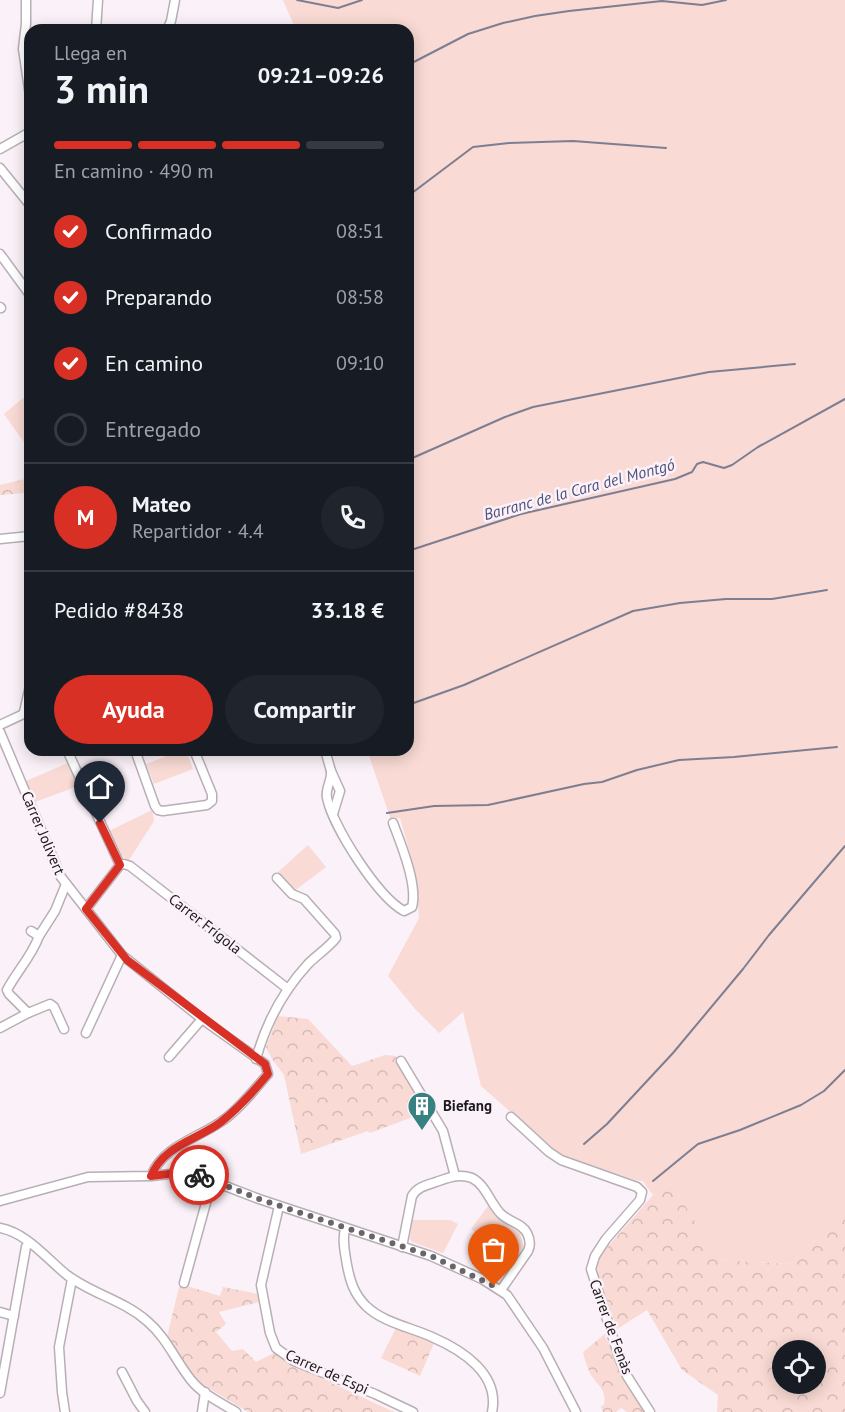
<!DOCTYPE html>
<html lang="es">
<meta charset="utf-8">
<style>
:root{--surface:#171b24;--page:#20242c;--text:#f1f3f6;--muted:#9ea1a6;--line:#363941;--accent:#d93025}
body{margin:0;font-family:"PT Sans",sans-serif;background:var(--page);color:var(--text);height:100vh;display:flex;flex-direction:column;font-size:22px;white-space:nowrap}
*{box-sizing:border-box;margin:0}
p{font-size:20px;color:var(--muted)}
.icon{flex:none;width:33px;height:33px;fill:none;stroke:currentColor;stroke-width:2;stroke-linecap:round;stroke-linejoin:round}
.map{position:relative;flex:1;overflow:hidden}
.side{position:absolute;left:24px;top:24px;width:390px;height:732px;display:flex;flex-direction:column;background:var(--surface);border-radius:18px;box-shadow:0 3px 15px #0003}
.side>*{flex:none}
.tools{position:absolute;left:772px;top:1340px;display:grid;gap:12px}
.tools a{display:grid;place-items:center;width:54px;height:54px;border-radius:50%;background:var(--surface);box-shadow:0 3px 15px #0003;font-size:30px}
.pin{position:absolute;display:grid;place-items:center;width:51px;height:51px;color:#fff;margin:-62px -26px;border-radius:50% 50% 50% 0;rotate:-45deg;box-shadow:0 0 6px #0007}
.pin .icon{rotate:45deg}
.courier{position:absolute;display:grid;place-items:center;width:60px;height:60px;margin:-30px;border:4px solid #d93025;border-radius:50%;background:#fff;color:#222;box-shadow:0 2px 8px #0007}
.summary em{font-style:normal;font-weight:700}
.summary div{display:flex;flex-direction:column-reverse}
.summary{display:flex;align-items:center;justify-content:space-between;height:102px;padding:0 30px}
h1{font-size:39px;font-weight:700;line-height:45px}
.bar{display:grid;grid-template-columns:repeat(4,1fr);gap:9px 6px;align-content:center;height:72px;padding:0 30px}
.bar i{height:8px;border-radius:4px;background:var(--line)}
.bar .on{background:var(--accent)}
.bar p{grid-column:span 4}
.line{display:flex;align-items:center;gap:15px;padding:0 30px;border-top:2px solid var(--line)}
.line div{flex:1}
.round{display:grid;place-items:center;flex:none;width:63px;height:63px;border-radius:32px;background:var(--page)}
ol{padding:0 30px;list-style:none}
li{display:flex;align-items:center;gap:18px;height:66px}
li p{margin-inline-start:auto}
li .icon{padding:6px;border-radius:50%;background:var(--accent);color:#fff;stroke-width:4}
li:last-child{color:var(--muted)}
li i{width:33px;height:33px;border:3px solid var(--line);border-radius:50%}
.cta{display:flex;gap:12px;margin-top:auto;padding:12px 30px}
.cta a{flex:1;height:69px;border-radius:36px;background:var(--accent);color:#fff;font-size:24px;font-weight:700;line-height:69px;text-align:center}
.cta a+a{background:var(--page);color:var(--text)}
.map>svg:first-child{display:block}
.grass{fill:#f9dad4}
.forest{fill:url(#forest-crowns);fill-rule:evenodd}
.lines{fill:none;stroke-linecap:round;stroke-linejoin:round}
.stream{stroke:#7d7e92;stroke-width:2}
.minor-casing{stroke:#b8afb6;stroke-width:11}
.minor{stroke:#fff;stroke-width:8}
.done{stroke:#6a6568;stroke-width:6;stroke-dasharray:0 10.8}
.route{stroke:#d93025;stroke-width:8}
.labels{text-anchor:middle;stroke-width:5;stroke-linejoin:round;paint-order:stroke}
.street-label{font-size:15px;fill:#1c191b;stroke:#fbf1f8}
.poi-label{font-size:15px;font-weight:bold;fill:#1c191b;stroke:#fbf1f8;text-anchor:start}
.water-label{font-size:16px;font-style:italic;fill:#4f527d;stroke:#fbf1f8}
</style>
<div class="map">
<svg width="845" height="1412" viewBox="0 0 845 1412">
<defs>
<pattern id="forest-crowns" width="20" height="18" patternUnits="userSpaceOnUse" patternTransform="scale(1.5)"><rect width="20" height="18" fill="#f9dad4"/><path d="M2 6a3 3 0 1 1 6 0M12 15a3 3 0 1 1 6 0" fill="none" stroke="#d5bab5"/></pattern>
</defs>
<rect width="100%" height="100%" fill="#fbf1f8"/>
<g class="grass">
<path d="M283 0H845V1218H835L791 1264 717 1260 672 1184 653 1195 643 1181 635 1180 558 1154 481 1086 463 1012 439 1033 416 1010 388 976 419 918 415 871 400 818 391 820 367 750H408V30H296Z"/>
<path d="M23 398 30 407V438L26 445 4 414Z"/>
<path d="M182 750H186L193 769 154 784 146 764Z"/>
<path d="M68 763 78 786 35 802 26 781Z"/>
<path d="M152 810 154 821 129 860 120 855 109 831Z"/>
<path d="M308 845 326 867 293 892 278 872Z"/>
<path d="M488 1206 497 1218 520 1233 524 1247 517 1256 485 1240 471 1229Z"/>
<path d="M412 1220H450L458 1224 443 1253 412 1242 410 1239Z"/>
</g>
<g class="forest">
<path d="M25 479 26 481H30V502L25 501 26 493 0 495V485Z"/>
<path d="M278 1016 308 1019 352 1066 385 1055 396 1056 399 1066 426 1112 370 1133 368 1131 301 1154 284 1075 272 1059 266 1047Z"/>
<path d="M672 1184 718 1260 791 1264 835 1218H845V1412H717L718 1395 682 1370 647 1310 617 1329 597 1274 598 1258 653 1195ZM783 1350H816V1383H783Z"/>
<path d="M187 1286 220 1296 223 1287 258 1294 259 1302 219 1312 226 1324 216 1332 232 1351 243 1349 256 1362 274 1353 291 1364 394 1412H248L200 1383 194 1377 167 1337 179 1287Z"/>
<path d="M396 1328 434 1343 420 1376 381 1358Z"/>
<path d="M606 1333 605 1337 612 1348 619 1371 644 1412H627L621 1408 616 1412H603L601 1406 604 1405C607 1390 598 1386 591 1375 587 1368 585 1360 583 1352Z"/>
</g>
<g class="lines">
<g class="stream">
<path d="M297 0 338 8 362 0"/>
<path d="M408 65 468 34 503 23 535 16 569 11 662 1 702 5 726 0"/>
<path d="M408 196 473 147 509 143 573 141 666 148"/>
<path d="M408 460 505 417 533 407 709 372 795 364"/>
<path d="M408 551 521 514 675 479 692 472 697 464 703 462 724 468 732 465 758 447 845 399"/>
<path d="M408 705 464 685 633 611 680 603 726 599H772L827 590"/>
<path d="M387 813 434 806 488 805 584 784 602 782 637 770 679 760 734 757 837 747"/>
<path d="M584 1144 607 1124 673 1053 743 969 769 935 845 846"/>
<path d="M653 1181 698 1144 740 1130 801 1105 824 1091 845 1070"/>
</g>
<g class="minor-casing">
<g id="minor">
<path d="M26 0V24L23 49 30 96"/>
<path d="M96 30 98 0"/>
<path d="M167 30 171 21 175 0"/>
<path d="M0 149 30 132"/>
<path d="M0 168 30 205"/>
<path d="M0 254 30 295"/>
<path d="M0 307 1 308"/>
<path d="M0 539 30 536"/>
<path d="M24 712 30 686"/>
<path d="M0 725 30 711"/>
<path d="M0 732 61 877 122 955 202 1019 265 1064 268 1074C256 1088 235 1114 219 1123 195 1139 163 1147 151 1176"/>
<path d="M67 750 120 865"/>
<path d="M135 750 155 806 158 810 163 811 207 805 212 801V794L194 750"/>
<path d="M325 750 331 771 340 791 333 814"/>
<path d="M331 771C332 781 325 788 327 798 333 827 378 897 404 911L412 907C418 885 401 844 393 823"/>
<path d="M120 865 124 864 130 866 288 989"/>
<path d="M86 909 120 865"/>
<path d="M39 936 55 911 66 884"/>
<path d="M28 1013 9 994 7 990C17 971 32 956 39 936L31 931"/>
<path d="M0 1028 28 1013 50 1004 54 1007 64 1029"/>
<path d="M86 1033 122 955"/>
<path d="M169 1057 202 1019"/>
<path d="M256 1059C266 1023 283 991 308 964 317 955 328 948 336 938L335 934 304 899 292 894 277 878"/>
<path d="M401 1061 443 1131 455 1176"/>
<path d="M511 1117 549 1152 561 1160 637 1187 642 1192 640 1200 606 1239 595 1256 591 1269 620 1360 627 1376 650 1412"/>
<path d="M0 1201 88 1177 151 1176 189 1172 259 1199 431 1256 482 1279 507 1295 543 1348 576 1412"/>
<path d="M279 1206 261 1285 270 1333 276 1348 294 1361 375 1394 413 1412"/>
<path d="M0 1228C27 1233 47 1259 67 1275 92 1294 123 1300 147 1321 167 1338 175 1360 191 1380 202 1394 221 1403 236 1412"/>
<path d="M345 1229C342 1240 345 1253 347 1265 350 1281 354 1294 366 1306 384 1323 410 1327 432 1337 462 1350 500 1374 492 1412"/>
<path d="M402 1247 412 1196C417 1187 427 1185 436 1182 448 1178 459 1173 472 1178 486 1185 490 1203 501 1214 509 1222 522 1223 527 1233 530 1239 531 1245 528 1251L501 1290"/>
<path d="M184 1283 212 1181"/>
<path d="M0 1312 14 1316"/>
<path d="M122 1372 137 1401 145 1412"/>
<path d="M0 1393 26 1247 28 1243"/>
<path d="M65 1412 62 1392 59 1347 72 1279"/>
<path d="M202 1412 205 1392"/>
</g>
</g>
<use href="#minor" class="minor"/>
</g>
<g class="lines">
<path class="done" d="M199 1175 259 1199 431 1256 494 1286"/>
<path class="route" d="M100 823 120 865 86 909 127 960 265 1064 268 1074C254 1091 239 1108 221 1122 197 1140 164 1145 151 1176L186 1172 199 1175"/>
</g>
<defs>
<g id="building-pin" transform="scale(1.5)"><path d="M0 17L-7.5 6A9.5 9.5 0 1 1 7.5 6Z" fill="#388183" stroke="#fbf1f8"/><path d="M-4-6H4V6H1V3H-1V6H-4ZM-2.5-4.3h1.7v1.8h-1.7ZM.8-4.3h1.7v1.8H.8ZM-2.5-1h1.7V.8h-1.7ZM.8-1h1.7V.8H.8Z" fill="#fff"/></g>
</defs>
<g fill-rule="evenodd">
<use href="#building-pin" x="422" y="1106"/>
</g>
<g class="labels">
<g class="street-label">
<text transform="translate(43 833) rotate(67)" y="5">Carrer Jolivert</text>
<text transform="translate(205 924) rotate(38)" y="5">Carrer Frígola</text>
<text transform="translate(611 1327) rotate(70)" y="5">Carrer de Fenàs</text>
<text transform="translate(327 1372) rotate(24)" y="5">Carrer de Espi</text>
</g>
<g class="poi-label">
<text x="443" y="1111">Biefang</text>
</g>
<g class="water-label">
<text transform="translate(579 489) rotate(-15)" y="6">Barranc de la Cara del Montgó</text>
</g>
</g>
</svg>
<div class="tools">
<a><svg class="icon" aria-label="locate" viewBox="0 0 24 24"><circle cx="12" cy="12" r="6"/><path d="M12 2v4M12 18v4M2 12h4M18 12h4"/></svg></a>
</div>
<div class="pin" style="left:494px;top:1286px;background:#ea580c"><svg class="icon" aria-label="bag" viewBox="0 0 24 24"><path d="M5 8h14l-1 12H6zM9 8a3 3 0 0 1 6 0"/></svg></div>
<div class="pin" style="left:100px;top:823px;background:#1f2937"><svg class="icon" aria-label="home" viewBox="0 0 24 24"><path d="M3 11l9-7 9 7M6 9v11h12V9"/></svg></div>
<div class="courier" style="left:199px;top:1175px"><svg class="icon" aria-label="bike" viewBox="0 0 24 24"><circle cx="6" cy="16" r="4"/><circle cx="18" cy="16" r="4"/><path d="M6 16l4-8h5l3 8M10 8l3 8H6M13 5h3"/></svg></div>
<section class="side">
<div class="summary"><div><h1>3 min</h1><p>Llega en</p></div><em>09:21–09:26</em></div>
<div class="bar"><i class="on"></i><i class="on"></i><i class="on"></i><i></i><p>En camino · 490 m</p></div>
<ol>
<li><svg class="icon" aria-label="check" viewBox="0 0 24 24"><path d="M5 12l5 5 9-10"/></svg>Confirmado<p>08:51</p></li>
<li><svg class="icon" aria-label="check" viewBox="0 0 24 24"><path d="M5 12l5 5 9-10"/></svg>Preparando<p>08:58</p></li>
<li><svg class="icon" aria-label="check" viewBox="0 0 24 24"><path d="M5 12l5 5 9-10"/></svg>En camino<p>09:10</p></li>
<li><i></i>Entregado</li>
</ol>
<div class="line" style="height:108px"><b class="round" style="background:var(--accent);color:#fff">M</b><div><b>Mateo</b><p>Repartidor · 4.4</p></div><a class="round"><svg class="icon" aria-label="phone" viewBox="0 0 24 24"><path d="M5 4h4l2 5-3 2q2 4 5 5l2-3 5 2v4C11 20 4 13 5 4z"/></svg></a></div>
<div class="line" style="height:78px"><div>Pedido #8438</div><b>33.18 €</b></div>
<div class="cta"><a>Ayuda</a><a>Compartir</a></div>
</section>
</div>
